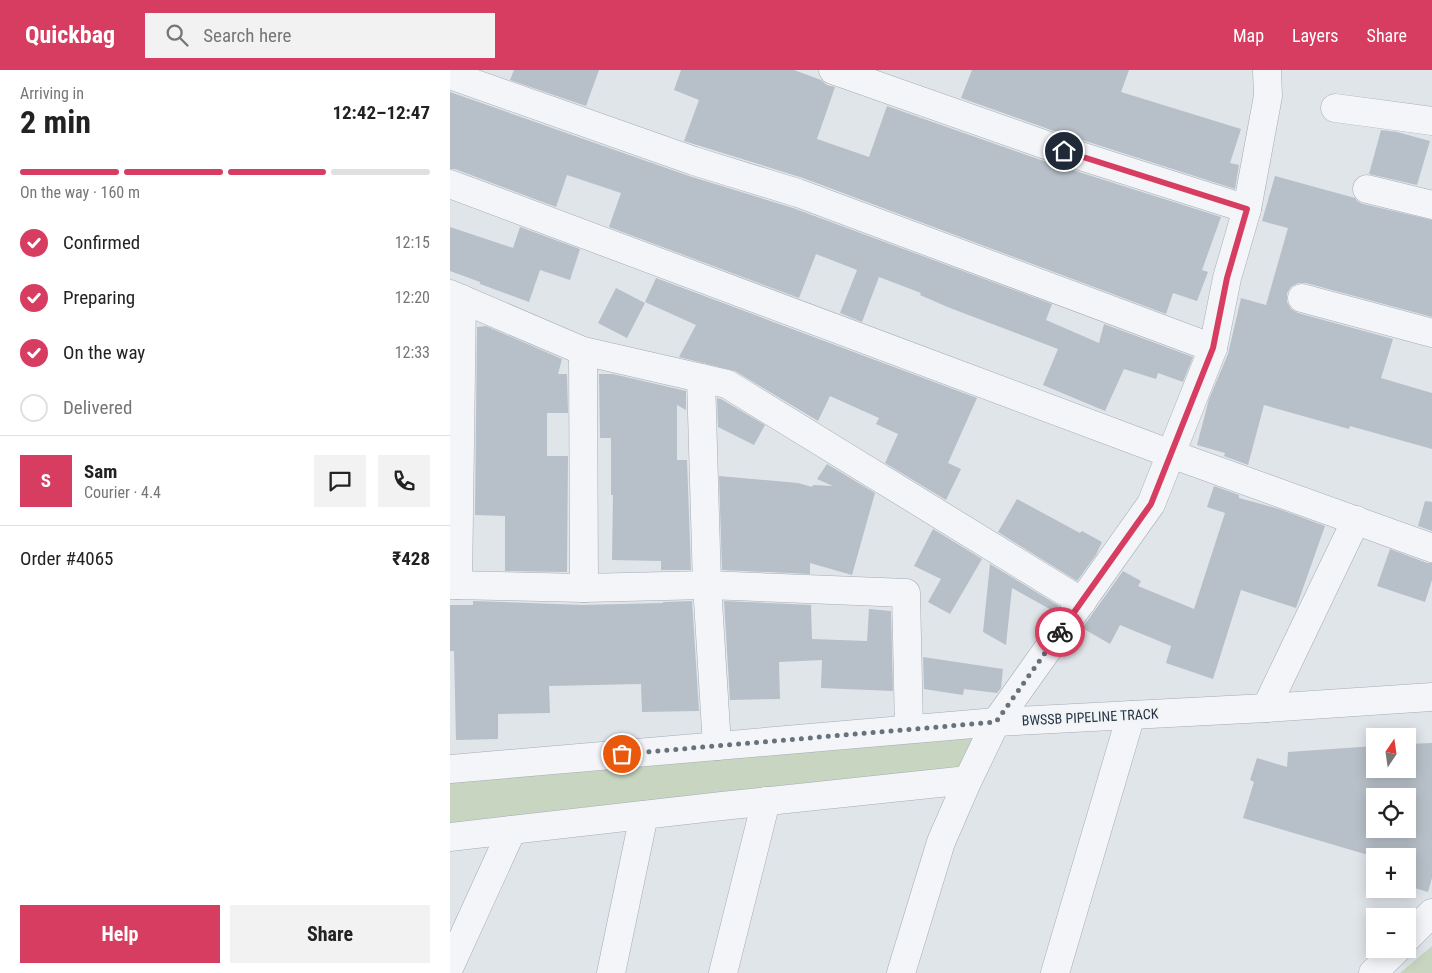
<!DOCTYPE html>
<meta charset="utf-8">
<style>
:root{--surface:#fff;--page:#f2f2f2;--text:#222;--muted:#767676;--line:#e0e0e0;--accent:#d73d60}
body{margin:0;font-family:"Roboto Condensed",sans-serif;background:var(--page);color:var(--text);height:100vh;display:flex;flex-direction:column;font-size:19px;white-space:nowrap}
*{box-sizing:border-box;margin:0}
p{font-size:16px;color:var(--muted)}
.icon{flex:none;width:28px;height:28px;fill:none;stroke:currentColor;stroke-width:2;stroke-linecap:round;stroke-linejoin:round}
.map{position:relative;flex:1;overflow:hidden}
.panel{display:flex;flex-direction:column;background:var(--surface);width:450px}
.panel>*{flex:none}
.needle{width:32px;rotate:13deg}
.tools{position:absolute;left:916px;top:658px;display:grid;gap:10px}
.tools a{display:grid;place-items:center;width:50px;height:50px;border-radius:0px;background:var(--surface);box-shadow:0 2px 12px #0003;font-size:25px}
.pin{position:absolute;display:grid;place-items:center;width:42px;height:42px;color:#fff;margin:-21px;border:2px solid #fff;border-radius:50%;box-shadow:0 1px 5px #0007}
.courier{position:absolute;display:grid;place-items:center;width:50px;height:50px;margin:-25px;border:4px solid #d73d60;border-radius:50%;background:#fff;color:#222;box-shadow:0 1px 6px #0007}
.head em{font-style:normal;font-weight:700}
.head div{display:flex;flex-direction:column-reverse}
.head{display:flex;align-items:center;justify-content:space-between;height:85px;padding:0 20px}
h1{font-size:32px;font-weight:700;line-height:38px}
.bar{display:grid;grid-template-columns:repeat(4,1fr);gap:8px 5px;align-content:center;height:60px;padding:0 20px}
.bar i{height:6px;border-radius:4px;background:var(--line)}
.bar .selected{background:var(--accent)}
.bar p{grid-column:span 4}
.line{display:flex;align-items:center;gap:12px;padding:0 20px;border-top:1px solid var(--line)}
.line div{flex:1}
.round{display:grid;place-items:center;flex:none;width:52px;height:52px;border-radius:0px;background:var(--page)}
ol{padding:0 20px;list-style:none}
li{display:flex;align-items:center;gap:15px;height:55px}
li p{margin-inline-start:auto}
li .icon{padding:5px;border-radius:50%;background:var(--accent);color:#fff;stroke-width:4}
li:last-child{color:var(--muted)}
li i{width:28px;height:28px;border:2px solid var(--line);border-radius:50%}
.action{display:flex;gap:10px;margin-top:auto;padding:10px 20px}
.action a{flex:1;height:58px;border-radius:0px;background:var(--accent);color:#fff;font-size:20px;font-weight:700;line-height:58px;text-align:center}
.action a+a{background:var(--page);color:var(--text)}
header{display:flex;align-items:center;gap:30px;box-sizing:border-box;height:70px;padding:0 25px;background:var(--accent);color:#fff}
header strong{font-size:24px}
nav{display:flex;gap:28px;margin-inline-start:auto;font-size:18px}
.search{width:350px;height:45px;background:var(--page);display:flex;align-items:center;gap:12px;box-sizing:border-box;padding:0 18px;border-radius:0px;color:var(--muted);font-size:19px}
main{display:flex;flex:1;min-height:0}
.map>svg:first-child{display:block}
.green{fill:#c7d5c1}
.building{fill:#b7bfc8;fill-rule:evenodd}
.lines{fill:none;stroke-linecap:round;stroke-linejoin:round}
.street-casing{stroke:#a5acb5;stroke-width:29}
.street{stroke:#f3f5f8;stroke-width:28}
.done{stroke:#68727d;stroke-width:5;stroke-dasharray:0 9}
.route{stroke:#d73d60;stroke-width:6}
.labels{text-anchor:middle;stroke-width:4;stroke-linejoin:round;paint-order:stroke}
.street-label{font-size:14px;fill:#283443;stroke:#f0f4f7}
</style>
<header>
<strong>Quickbag</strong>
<div class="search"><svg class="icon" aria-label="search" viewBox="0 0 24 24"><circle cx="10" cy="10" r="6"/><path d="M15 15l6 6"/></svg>Search here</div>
<nav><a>Map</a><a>Layers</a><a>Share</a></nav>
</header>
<main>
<section class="panel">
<div class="head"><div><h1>2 min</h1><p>Arriving in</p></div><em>12:42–12:47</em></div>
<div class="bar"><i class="selected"></i><i class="selected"></i><i class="selected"></i><i></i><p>On the way · 160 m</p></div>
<ol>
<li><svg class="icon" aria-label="check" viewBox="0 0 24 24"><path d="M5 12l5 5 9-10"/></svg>Confirmed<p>12:15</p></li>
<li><svg class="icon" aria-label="check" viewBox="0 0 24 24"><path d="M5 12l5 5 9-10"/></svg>Preparing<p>12:20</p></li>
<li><svg class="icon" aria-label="check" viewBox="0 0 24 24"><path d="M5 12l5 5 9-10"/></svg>On the way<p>12:33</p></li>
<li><i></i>Delivered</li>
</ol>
<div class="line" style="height:90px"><b class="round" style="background:var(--accent);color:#fff">S</b><div><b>Sam</b><p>Courier · 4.4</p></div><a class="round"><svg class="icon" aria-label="chat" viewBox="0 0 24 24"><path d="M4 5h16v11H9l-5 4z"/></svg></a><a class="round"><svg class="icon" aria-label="phone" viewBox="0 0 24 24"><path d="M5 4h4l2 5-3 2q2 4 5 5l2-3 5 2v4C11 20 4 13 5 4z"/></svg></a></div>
<div class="line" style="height:65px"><div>Order #4065</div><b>₹428</b></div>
<div class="action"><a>Help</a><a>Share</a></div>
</section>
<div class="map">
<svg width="982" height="903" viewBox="0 0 982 903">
<rect width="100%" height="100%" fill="#e0e5ea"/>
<g class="green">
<path d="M538 659 513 706 0 755V705Z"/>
<path d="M982 876V903H950Z"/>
</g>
<g class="building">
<path d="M64 0H149L136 36 60 10Z"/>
<path d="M231 0H344L371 10 377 15 385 17 367 69 419 87 437 36 591 90 771 147 752 200 758 202 747 231 723 223 716 244 353 108 234 71 249 30 224 20Z"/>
<path d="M522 0H679L671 22 791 59 780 93 789 95 785 119 601 60 511 28Z"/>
<path d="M0 22 239 106 343 138 602 234 596 250 649 273 654 254 743 287 733 312 708 303 706 309 674 299 655 341 593 315 608 279 500 238 470 225 471 223 429 207 412 252 390 243 407 200 366 184 349 228 159 157 171 123 117 105 106 137 5 99H0Z"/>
<path d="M931 60 947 62 980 71 967 115 919 104Z"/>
<path d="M825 106 905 128 907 131 913 134 982 150V247L856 213H848L841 217 837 223V232L841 239 848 243 943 269 931 308 982 323V379L900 356 899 359 814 335 798 395 774 386 775 383 747 375 759 329 778 284 791 228 816 235 838 158 812 151Z"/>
<path d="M0 157 63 178 70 157 130 179 120 210 90 200 79 232 30 214V212L0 201Z"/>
<path d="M206 208 527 328 498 393 511 399 496 430 435 393 448 364 426 354 429 348 380 326 368 351 285 301 229 287 246 255 195 232Z"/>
<path d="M166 218 195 233 177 268 148 253Z"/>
<path d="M36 256 112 289 108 304H117L118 343H97V386H118L117 502 55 501V446L25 445 27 257Z"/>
<path d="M149 304H163L236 321V340L227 335V390H237L241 500H211V491L162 490 163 425H161V368H150Z"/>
<path d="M267 328 271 329 315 355 304 375 268 357Z"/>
<path d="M377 394 425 423 402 505 360 493V504L272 500 269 406 348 413 362 417 363 415 383 416 367 409Z"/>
<path d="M764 416 789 425V428L829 439 875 456 846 538 791 520 763 609 716 593 721 576 670 555 660 574 634 559 635 558 633 557 673 501 691 511 688 516 744 539 775 443 757 437Z"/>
<path d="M567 429 630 463 632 461 652 472 646 485 627 511 548 462Z"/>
<path d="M975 431 982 432V461L968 456Z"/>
<path d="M483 459 532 489 500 544 478 532 491 509 464 496Z"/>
<path d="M940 479 977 493H982V510L975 532 927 516Z"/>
<path d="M540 494 609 536 605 542 562 518 556 575 533 562Z"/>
<path d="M23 531 133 535 213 533V532L242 531 249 641 192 642 191 614 99 616 100 643 48 644V669L6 670 4 581H0V535H23Z"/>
<path d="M274 531 361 535 362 569 417 571 419 539 441 541 443 621 371 618 372 590 329 592 330 629 280 630Z"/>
<path d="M473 587 553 599 551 618 547 623 514 619 513 625 474 619Z"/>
<path d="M982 673V808L978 822 958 816V786L925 787 793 748 804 712 800 710 807 688 837 697 838 682 925 676V699H958V674ZM925 726H958V759H925Z"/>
</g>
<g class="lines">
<g class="street-casing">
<g id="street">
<path d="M383 0 596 75 797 139"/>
<path d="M0 5 244 91 348 123 763 278"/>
<path d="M885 38 982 51"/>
<path d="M0 114 721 384 982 478"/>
<path d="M917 119 982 135"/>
<path d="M0 224 133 281 277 314 632 532"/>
<path d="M852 228 982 263"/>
<path d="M133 281 134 518"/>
<path d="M251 308 257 515 267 676"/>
<path d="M0 515 134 518 257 515 456 523 459 659"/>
<path d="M8 515 12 229"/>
<path d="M816 638 906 450"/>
<path d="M0 699 546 652 816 638 982 627"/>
<path d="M0 767 272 736 518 710"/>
<path d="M958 867 982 843"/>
<path d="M0 896 62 760"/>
<path d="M161 903 194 745"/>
<path d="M273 903 316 731"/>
<path d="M451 903 491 772 518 710 546 652 701 434 763 278 777 208 797 139 818 26 817 0"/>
<path d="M605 903 681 645"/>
<path d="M923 903 947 879"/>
</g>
</g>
<use href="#street" class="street"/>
</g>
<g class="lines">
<path class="done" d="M172 684 546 652 610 562"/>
<path class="route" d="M610 562 701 434 763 278 777 208 797 139 614 81"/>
</g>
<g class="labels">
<g class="street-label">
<text transform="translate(640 647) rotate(-3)" y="5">BWSSB PIPELINE TRACK</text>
</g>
</g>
</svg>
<div class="tools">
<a><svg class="needle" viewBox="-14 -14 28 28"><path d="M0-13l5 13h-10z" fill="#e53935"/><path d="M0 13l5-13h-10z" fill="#767676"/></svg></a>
<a><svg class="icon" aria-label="locate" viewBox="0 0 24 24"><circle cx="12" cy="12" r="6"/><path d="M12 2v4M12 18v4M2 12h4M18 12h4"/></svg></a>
<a>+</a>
<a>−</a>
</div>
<div class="pin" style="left:172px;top:684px;background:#ea580c"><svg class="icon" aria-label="bag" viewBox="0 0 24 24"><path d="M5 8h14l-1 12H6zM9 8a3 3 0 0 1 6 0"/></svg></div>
<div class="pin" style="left:614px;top:81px;background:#1f2937"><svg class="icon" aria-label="home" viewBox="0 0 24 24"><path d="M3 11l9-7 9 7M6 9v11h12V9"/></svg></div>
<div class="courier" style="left:610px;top:562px"><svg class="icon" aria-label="bike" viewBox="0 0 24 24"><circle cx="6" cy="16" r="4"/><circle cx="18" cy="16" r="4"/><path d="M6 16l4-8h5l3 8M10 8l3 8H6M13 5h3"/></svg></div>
</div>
</main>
